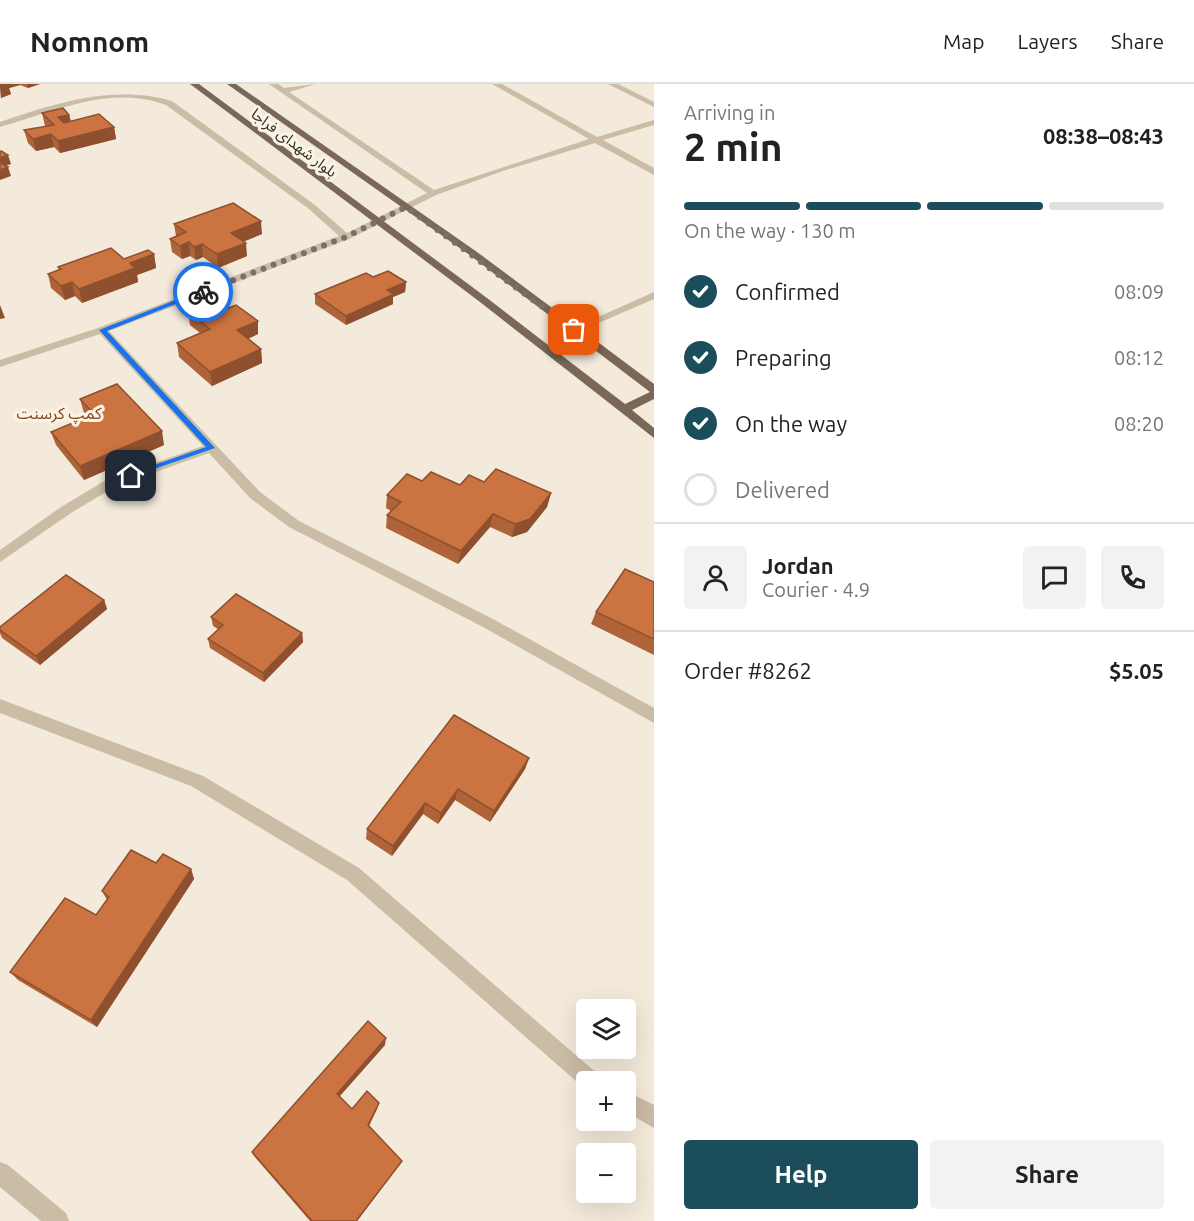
<!DOCTYPE html>
<meta charset="utf-8">
<style>
:root{--surface:#fff;--page:#f2f2f2;--text:#222;--muted:#767676;--line:#e0e0e0;--accent:#1b4e5a}
body{margin:0;font-family:Ubuntu,"Noto Sans Arabic",sans-serif;background:var(--page);color:var(--text);height:100vh;display:flex;flex-direction:column;font-size:22px;white-space:nowrap}
*{box-sizing:border-box;margin:0}
p{font-size:20px;color:var(--muted)}
.icon{flex:none;width:33px;height:33px;fill:none;stroke:currentColor;stroke-width:2;stroke-linecap:round;stroke-linejoin:round}
.map{position:relative;flex:1;overflow:hidden}
.side{display:flex;flex-direction:column;background:var(--surface);width:540px}
.side>*{flex:none}
.buttons{position:absolute;left:576px;top:915px;display:grid;gap:12px}
.buttons a{display:grid;place-items:center;width:60px;height:60px;border-radius:6px;background:var(--surface);box-shadow:0 6px 24px #0002;font-size:30px}
.pin{position:absolute;display:grid;place-items:center;width:51px;height:51px;color:#fff;margin:-26px;border-radius:12px;box-shadow:0 3px 9px #0006}
.courier{position:absolute;display:grid;place-items:center;width:60px;height:60px;margin:-30px;border:4px solid #1a73e8;border-radius:50%;background:#fff;color:#222;box-shadow:0 2px 8px #0007}
.summary em{font-style:normal;font-weight:700}
.summary div{display:flex;flex-direction:column-reverse}
.summary{display:flex;align-items:center;justify-content:space-between;height:102px;padding:0 30px}
h1{font-size:39px;font-weight:700;line-height:45px}
.bar{display:grid;grid-template-columns:repeat(4,1fr);gap:9px 6px;align-content:center;height:72px;padding:0 30px}
.bar i{height:8px;border-radius:4px;background:var(--line)}
.bar .current{background:var(--accent)}
.bar p{grid-column:span 4}
.line{display:flex;align-items:center;gap:15px;padding:0 30px;border-top:2px solid var(--line)}
.line div{flex:1}
.round{display:grid;place-items:center;flex:none;width:63px;height:63px;border-radius:6px;background:var(--page)}
ol{padding:0 30px;list-style:none}
li{display:flex;align-items:center;gap:18px;height:66px}
li p{margin-inline-start:auto}
li .icon{padding:6px;border-radius:50%;background:var(--accent);color:#fff;stroke-width:4}
li:last-child{color:var(--muted)}
li i{width:33px;height:33px;border:3px solid var(--line);border-radius:50%}
.button{display:flex;gap:12px;margin-top:auto;padding:12px 30px}
.button a{flex:1;height:69px;border-radius:6px;background:var(--accent);color:#fff;font-size:24px;font-weight:700;line-height:69px;text-align:center}
.button a+a{background:var(--page);color:var(--text)}
header{display:flex;align-items:center;gap:36px;box-sizing:border-box;height:84px;padding:0 30px;background:var(--surface);border-bottom:2px solid var(--line)}
header strong{font-size:28px}
nav{display:flex;gap:33px;margin-inline-start:auto;font-size:21px}
main{display:flex;flex:1;min-height:0}
.map>svg:first-child{display:block}
.lines{fill:none;stroke-linecap:round;stroke-linejoin:round}
.minor{fill:#cbbca6;fill-rule:evenodd}
.major{fill:#7a6758;fill-rule:evenodd}
.wall{fill:#af6338}
.shaded-wall{fill:#8e502e}
.building{fill:#cb7341;stroke:#8e502e;stroke-width:1.5}
.route{fill:#1a73e8}
.done{stroke:#797066;stroke-width:6;stroke-dasharray:0 10.8}
.labels{text-anchor:middle;stroke-width:6;stroke-linejoin:round;paint-order:stroke}
.far-street-label{font-size:15px;fill:#372e27;stroke:#faf4e7}
.far-neighbourhood-label{font-size:16px;fill:#89441d;stroke:#faf4e7}
</style>
<header>
<strong>Nomnom</strong>
<nav><a>Map</a><a>Layers</a><a>Share</a></nav>
</header>
<main>
<div class="map">
<svg width="654" height="1137" viewBox="0 0 654 1137">
<rect width="100%" height="100%" fill="#f3eadb"/>
<g class="lines">
<g class="minor">
<path d="M269 0H278L284 4 316 0 289 8 434 106 589 55 492 0H502L597 53 654 36V41L603 56 654 84V91L595 59 503 87 436 111 349 155 109 247 260 408 299 437 493 535 654 624V639L483 543 289 443 250 414 209 369 116 402 71 429 0 478V466L61 423 106 396 203 362 100 250 0 283V276L98 244 339 152 309 125 166 21C111 0 53 28 0 43V38C54 19 116 0 172 17L315 121 347 149 427 109Z"/>
<path d="M608 0H618L654 18V23Z"/>
<path d="M654 208V215L578 248 569 246Z"/>
<path d="M0 615 203 692 359 784 599 991 602 998H586V1006L585 1005 347 796 191 702 0 629Z"/>
<path d="M626 1007 654 1021V1044L626 1028Z"/>
<path d="M0 1078 8 1081 66 1129 69 1137H41L0 1103Z"/>
</g>
<path class="major" d="M190 0H199L487 214 625 320 650 308 471 172 227 0H236L477 168 654 300V315L632 326 654 344V354L480 218Z"/>
</g>
<g class="wall">
<path d="M0 0H40L28 4 20 1 9 4 11 10 1 14Z"/>
<path d="M42 29 69 31 71 37 114 43 116 55 60 69 54 63 36 67 28 59 24 46 46 43 45 42Z"/>
<path d="M174 140 262 150 243 158 247 172 218 184 203 173 196 176 190 172 182 175 172 168 170 155 176 152Z"/>
<path d="M154 170 156 184 137 191 138 198 82 219 75 212 65 216 51 204 48 190 59 186 58 183Z"/>
<path d="M373 193 406 198 405 208 393 213V220L346 241 315 220V210Z"/>
<path d="M223 226 258 237V250L248 255 261 265 262 279 212 302 179 273 177 259 200 249 190 241 188 228Z"/>
<path d="M80 315 164 361 84 396 56 361 51 348 88 333 84 329Z"/>
<path d="M422 397 460 401 484 398 551 409 547 423 527 448 512 453 490 443 458 480 386 444 387 431 391 427 386 424 387 411Z"/>
<path d="M654 498V571L591 540 596 528Z"/>
<path d="M104 516 107 525 40 581 2 554 0 549V543Z"/>
<path d="M211 533 302 549 303 558 264 598 210 564 208 555 218 545 213 542Z"/>
<path d="M454 631 529 674 525 685 490 738 455 716 438 740 423 730 392 772 366 755 367 745Z"/>
<path d="M191 785 194 795 97 943 18 896 10 888 96 831 107 816 102 807Z"/>
<path d="M385 961 340 1012 352 1025H377L369 1042 402 1077 357 1137H310L254 1072 252 1068Z"/>
</g>
<g class="shaded-wall">
<path d="M1 0H19L20 1 9 4 11 10 1 14 0 1Z"/>
<path d="M27 0H40L28 4Z"/>
<path d="M69 31 72 43 61 45 58 33Z"/>
<path d="M114 43 116 55 60 69 58 57Z"/>
<path d="M51 50 54 63 36 67 33 55Z"/>
<path d="M8 71 11 80 0 84V74Z"/>
<path d="M8 83 11 92 0 96V86Z"/>
<path d="M261 137 262 150 232 162 231 149Z"/>
<path d="M189 158 190 172 182 175 180 162Z"/>
<path d="M246 159 247 172 218 184 217 170Z"/>
<path d="M202 160 203 173 196 176 194 163Z"/>
<path d="M154 170 156 184 137 191 138 198 82 219 79 205 130 179Z"/>
<path d="M72 198 75 212 65 216 61 202Z"/>
<path d="M406 198 405 208 393 213V220L346 241V232L387 206Z"/>
<path d="M0 221 5 234 0 235Z"/>
<path d="M258 237V250L238 259 237 246Z"/>
<path d="M261 265 262 279 212 302 210 288Z"/>
<path d="M162 347 164 361 84 396 80 382Z"/>
<path d="M551 409 547 423 527 448 512 453 515 440Z"/>
<path d="M493 430 490 443 458 480 461 467Z"/>
<path d="M104 516 107 525 40 581 36 572Z"/>
<path d="M302 549 303 558 264 598 263 589Z"/>
<path d="M529 674 525 685 490 738 494 727Z"/>
<path d="M458 705 455 716 438 740 441 729Z"/>
<path d="M425 719 423 730 392 772 393 762Z"/>
<path d="M191 785 194 795 97 943 91 936Z"/>
<path d="M386 954 385 961 337 1015V1010Z"/>
<path d="M379 1019 377 1025 367 1045 368 1041Z"/>
<path d="M402 1077 357 1137H356Z"/>
</g>
<g class="building">
<path d="M63 24 69 31 58 33 64 39 99 30 114 43 58 57 51 50 33 55 24 46 54 41 42 29Z"/>
<path d="M1 67 8 71 0 74V68Z"/>
<path d="M0 79 8 83 0 86Z"/>
<path d="M233 119 261 137 231 149 246 159 217 170 202 160 194 163 189 158 180 162 170 155 186 148 174 140Z"/>
<path d="M111 164 124 175 148 166 154 170 130 179 135 184 79 205 72 198 61 202 48 190 61 185 58 183Z"/>
<path d="M388 187 406 198 387 206 394 210 346 232 315 210 366 189 373 193Z"/>
<path d="M212 218 223 226 236 221 258 237 237 246 261 265 210 288 177 259 210 245 188 228Z"/>
<path d="M117 300 162 347 80 382 51 348 94 330 80 315Z"/>
<path d="M496 385 551 409 530 435 515 440 493 430 461 467 387 431 401 418 387 411 407 390 422 397 431 388 460 401 469 391 484 398Z"/>
<path d="M625 485 654 498V555L596 528Z"/>
<path d="M66 491 104 516 36 572 0 546V543Z"/>
<path d="M236 510 302 549 263 589 208 555 223 541 211 533Z"/>
<path d="M454 631 529 674 494 727 458 705 441 729 425 719 393 762 367 745Z"/>
<path d="M131 766 156 779 163 770 191 785 91 936 10 888 65 814 96 831 109 813 102 807Z"/>
<path d="M368 937 386 954 337 1010 352 1025 367 1007 379 1019 368 1041 402 1077 356 1137H312L252 1068Z"/>
</g>
<path class="route" d="M201 206 206 208 107 247 215 364 128 394V390L206 363 99 246Z"/>
<g class="lines">
<path class="done" d="M203 208 346 153 406 123 574 246"/>
</g>
<g class="labels">
<g class="far-street-label">
<text transform="translate(294 59) rotate(37)" y="5">بلوار شهدای فراجا</text>
</g>
<g class="far-neighbourhood-label">
<text x="59" y="335">کمپ کرسنت</text>
</g>
</g>
</svg>
<div class="buttons">
<a><svg class="icon" aria-label="layers" viewBox="0 0 24 24"><path d="M12 4l9 5-9 5-9-5zM3 14l9 5 9-5"/></svg></a>
<a>+</a>
<a>−</a>
</div>
<div class="pin" style="left:574px;top:246px;background:#ea580c"><svg class="icon" aria-label="bag" viewBox="0 0 24 24"><path d="M5 8h14l-1 12H6zM9 8a3 3 0 0 1 6 0"/></svg></div>
<div class="pin" style="left:131px;top:392px;background:#1f2937"><svg class="icon" aria-label="home" viewBox="0 0 24 24"><path d="M3 11l9-7 9 7M6 9v11h12V9"/></svg></div>
<div class="courier" style="left:203px;top:208px"><svg class="icon" aria-label="bike" viewBox="0 0 24 24"><circle cx="6" cy="16" r="4"/><circle cx="18" cy="16" r="4"/><path d="M6 16l4-8h5l3 8M10 8l3 8H6M13 5h3"/></svg></div>
</div>
<section class="side">
<div class="summary"><div><h1>2 min</h1><p>Arriving in</p></div><em>08:38–08:43</em></div>
<div class="bar"><i class="current"></i><i class="current"></i><i class="current"></i><i></i><p>On the way · 130 m</p></div>
<ol>
<li><svg class="icon" aria-label="check" viewBox="0 0 24 24"><path d="M5 12l5 5 9-10"/></svg>Confirmed<p>08:09</p></li>
<li><svg class="icon" aria-label="check" viewBox="0 0 24 24"><path d="M5 12l5 5 9-10"/></svg>Preparing<p>08:12</p></li>
<li><svg class="icon" aria-label="check" viewBox="0 0 24 24"><path d="M5 12l5 5 9-10"/></svg>On the way<p>08:20</p></li>
<li><i></i>Delivered</li>
</ol>
<div class="line" style="height:108px"><a class="round"><svg class="icon" aria-label="person" viewBox="0 0 24 24"><circle cx="12" cy="8" r="4"/><path d="M4 21q1-7 8-7t8 7"/></svg></a><div><b>Jordan</b><p>Courier · 4.9</p></div><a class="round"><svg class="icon" aria-label="chat" viewBox="0 0 24 24"><path d="M4 5h16v11H9l-5 4z"/></svg></a><a class="round"><svg class="icon" aria-label="phone" viewBox="0 0 24 24"><path d="M5 4h4l2 5-3 2q2 4 5 5l2-3 5 2v4C11 20 4 13 5 4z"/></svg></a></div>
<div class="line" style="height:78px"><div>Order #8262</div><b>$5.05</b></div>
<div class="button"><a>Help</a><a>Share</a></div>
</section>
</main>
